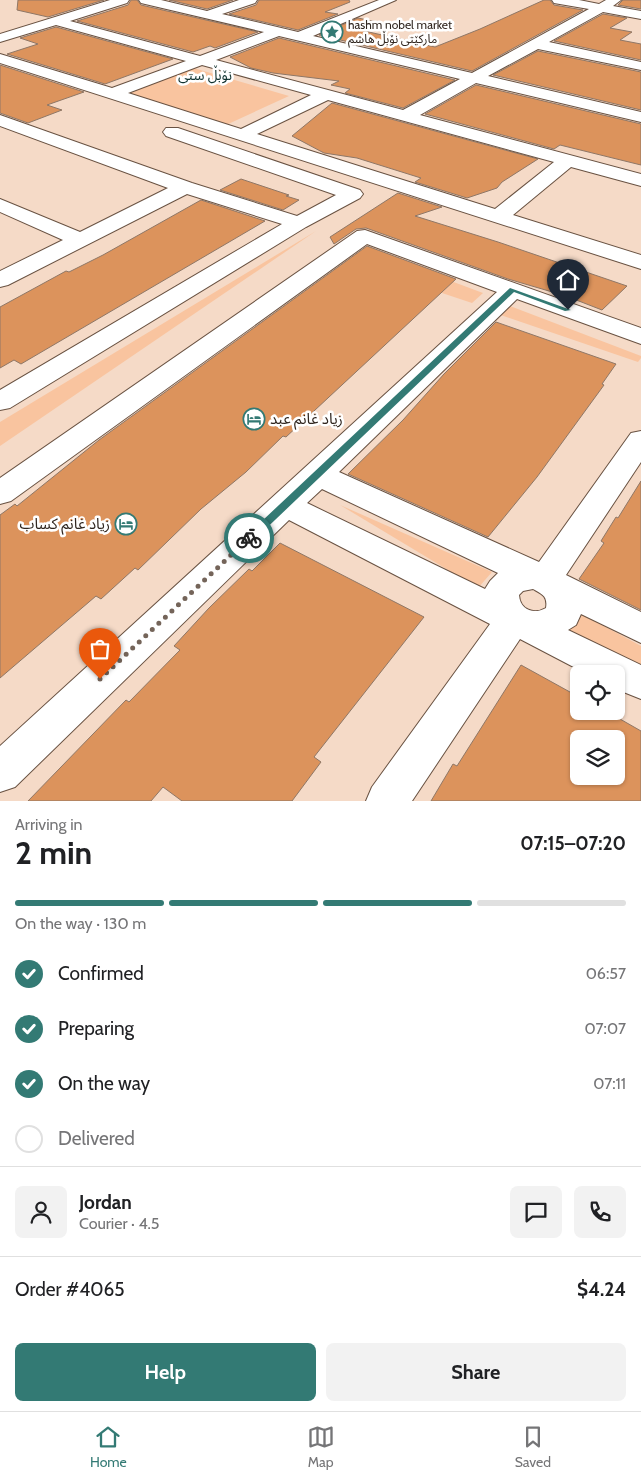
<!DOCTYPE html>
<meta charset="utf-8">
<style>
:root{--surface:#fff;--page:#f2f2f2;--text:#202124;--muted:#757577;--line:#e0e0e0;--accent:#337a74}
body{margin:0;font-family:Cabin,"Noto Sans Arabic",sans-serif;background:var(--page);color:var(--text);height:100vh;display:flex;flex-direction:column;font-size:19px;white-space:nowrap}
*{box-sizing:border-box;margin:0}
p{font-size:16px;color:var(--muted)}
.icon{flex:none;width:28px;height:28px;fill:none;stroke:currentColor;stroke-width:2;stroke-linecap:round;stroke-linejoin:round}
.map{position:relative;height:801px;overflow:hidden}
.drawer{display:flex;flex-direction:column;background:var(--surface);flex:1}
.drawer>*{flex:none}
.fabs{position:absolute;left:570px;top:665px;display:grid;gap:10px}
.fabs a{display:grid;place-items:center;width:55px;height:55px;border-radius:8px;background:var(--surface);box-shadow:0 1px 4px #0004;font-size:25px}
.pin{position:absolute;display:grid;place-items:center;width:42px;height:42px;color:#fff;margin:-51px -21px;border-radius:50% 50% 50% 0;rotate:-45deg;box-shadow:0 0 5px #0007}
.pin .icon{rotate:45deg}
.courier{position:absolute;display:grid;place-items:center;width:50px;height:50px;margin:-25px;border:4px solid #337a74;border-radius:50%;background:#fff;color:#222;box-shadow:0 1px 6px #0007}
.overview em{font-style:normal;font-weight:800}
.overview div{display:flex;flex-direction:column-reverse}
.overview{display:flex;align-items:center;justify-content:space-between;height:85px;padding:0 15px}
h1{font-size:32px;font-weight:800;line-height:38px}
.bar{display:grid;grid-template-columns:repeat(4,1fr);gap:8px 5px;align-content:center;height:60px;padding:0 15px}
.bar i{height:6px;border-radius:4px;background:var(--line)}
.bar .selected{background:var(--accent)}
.bar p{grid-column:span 4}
.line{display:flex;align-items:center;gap:12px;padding:0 15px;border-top:1px solid var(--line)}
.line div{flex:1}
.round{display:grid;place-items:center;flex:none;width:52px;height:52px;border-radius:8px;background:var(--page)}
ol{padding:0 15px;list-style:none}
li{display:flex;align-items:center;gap:15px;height:55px}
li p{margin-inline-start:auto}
li .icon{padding:5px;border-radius:50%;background:var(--accent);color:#fff;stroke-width:4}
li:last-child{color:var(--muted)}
li i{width:28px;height:28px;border:2px solid var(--line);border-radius:50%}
.action{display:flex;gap:10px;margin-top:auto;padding:10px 15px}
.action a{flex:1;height:58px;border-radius:8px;background:var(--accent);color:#fff;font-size:20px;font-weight:800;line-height:58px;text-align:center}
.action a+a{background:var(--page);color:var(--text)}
.dock{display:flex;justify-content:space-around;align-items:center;height:70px;border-top:1px solid var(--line);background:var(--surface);font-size:14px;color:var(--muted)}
.dock a{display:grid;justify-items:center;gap:2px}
.dock .selected{color:var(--accent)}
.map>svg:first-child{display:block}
.green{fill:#f9c49f}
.building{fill:#dc935c;stroke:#8f7766;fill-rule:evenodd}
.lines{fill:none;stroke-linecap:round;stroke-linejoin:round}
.minor-casing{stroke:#695242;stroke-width:2}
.minor{fill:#fff;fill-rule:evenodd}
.route{fill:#337a74}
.done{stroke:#746459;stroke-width:5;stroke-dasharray:0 9}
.labels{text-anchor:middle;stroke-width:5;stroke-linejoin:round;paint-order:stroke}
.far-poi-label{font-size:12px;fill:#2f251e;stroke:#fff;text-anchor:start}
.far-neighbourhood-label{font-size:14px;fill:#10322f;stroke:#fff}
.poi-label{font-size:15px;fill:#2f251e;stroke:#fff;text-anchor:start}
</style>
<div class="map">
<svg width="641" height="801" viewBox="0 0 641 801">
<rect width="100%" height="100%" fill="#f5dac7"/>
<g class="green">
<path d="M190 67 289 96 226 125 125 93Z"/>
<path d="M316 231 0 446V422Z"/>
<path d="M365 249 483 293 472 303 349 262Z"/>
<path d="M502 303 641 356V358L638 362 492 312Z"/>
<path d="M340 505 492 572 478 588Z"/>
<path d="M580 613 641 646V665L566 637Z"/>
</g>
<g class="building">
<path d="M18 0H104L48 17 17 10Z"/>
<path d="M131 0H137L141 5 258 32 215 48 210 46 193 52 77 21 128 5Z"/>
<path d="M169 0H233L207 9Z"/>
<path d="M259 0H349L350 2 325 12 338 14 298 30 229 14 256 5Z"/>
<path d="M544 0H550L554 5 583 10 472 71 319 35 358 18 377 22 360 30 435 47 480 29Z"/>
<path d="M623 0H641V9L618 5Z"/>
<path d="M603 14 627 18 610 28 632 32 620 40 641 44V60L554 41Z"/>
<path d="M56 27 173 59 105 84 7 54 38 44 20 38Z"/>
<path d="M279 38 455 80 403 108 345 93 350 89 331 85 339 81 273 73 251 68 230 57Z"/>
<path d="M538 51 641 72V110L493 75Z"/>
<path d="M0 65 84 92 47 105 62 110 28 123 0 113Z"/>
<path d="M476 85 641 124V165L560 145 554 149 425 114Z"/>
<path d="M332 103 538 159 502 182 497 188 467 198 415 182 421 178 357 158 324 153 292 136Z"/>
<path d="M241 179 289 195 286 196 299 200 283 210 220 190Z"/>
<path d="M398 193 442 207 415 216 498 242 627 286 602 310 566 296 508 279 366 228 356 229 334 244 330 237Z"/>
<path d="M201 200 265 221 21 364 14 360 0 368V307L66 271 69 272 103 255Z"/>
<path d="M367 246 456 279 286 437 283 436 246 472 201 509 138 570 135 568 101 599 96 596 0 678V515L15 504 17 506 99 440Z"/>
<path d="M496 322 616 364 602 384 604 385 537 477 488 537 348 474 403 420 444 374Z"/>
<path d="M641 481V610L579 579 604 543 601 541 616 517 618 518Z"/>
<path d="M280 543 424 617 314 757 321 762 292 801H182L163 787 151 801H28L126 700 129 702 180 650 174 646 209 608 249 569 252 571Z"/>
<path d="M521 665 579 697V711H606L641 731V801H431L453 764 457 766ZM579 739H616V776H579Z"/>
</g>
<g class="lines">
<g class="minor-casing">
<g id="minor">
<path d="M110 0H129L127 3 70 21 200 56 264 32 141 3 139 0H161L207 11 239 0H257L255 3 222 14 298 32 379 0H396L313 36 472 73 589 9 554 3 552 0H579L599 4 606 0H621L613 6 641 11V19L603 12 549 42 641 62V70L538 49 488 76 641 112V122L476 83 420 115 641 174V186L571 167 513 215 641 255V269L0 63V54L112 88 186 61 56 25 0 42V34ZM279 36 460 79 403 110 216 60ZM202 65 311 95 241 129 128 93ZM328 100 554 162 495 209 257 134Z"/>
<path d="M0 115 192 183 297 216 336 195 166 136 163 132 166 128H178L360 190 363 194 360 198 306 227 10 408 0 410V390L282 224 187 194 8 285 0 287V271L63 240 0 212V199L80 232 168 188 0 126Z"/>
<path d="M365 230 641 328V344L517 299 339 472 539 562 631 433 641 431V462L566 575 641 612V643L581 614 576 625 568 630 641 665V699L616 689V674H587L520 639 412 801H366L372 787 490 624 289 520 15 787 0 792V746L497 292 367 244 11 501 0 504V478L357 231ZM322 489 498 573 490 581 485 589 307 503ZM533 589C542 594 548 596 546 608 534 615 520 610 519 595L523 591Z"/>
</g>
</g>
<use href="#minor" class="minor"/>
</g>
<path class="route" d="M510 288 571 310 565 311 514 292 253 541H246V536Z"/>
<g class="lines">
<path class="done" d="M100 679 249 538"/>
</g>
<defs>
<g id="sight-ring" transform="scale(1.125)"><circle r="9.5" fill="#fff" stroke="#337a74" stroke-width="1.5"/><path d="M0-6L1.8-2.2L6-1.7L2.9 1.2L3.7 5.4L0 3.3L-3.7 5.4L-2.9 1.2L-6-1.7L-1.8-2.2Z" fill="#337a74"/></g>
<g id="hotel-ring" transform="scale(1.125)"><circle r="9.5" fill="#fff" stroke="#337a74" stroke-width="1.5"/><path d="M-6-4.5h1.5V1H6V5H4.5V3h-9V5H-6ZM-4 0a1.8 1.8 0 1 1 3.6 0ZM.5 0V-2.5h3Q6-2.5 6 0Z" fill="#337a74"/></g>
</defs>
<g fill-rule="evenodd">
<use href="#sight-ring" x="332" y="32"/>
<use href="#hotel-ring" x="254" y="419"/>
<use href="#hotel-ring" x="126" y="524"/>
</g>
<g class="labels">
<g class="far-poi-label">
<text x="348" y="29">hashm nobel market<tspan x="348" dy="14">مارکێتی نۆبڵ هاشم</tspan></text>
</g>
<g class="far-neighbourhood-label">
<text x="205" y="80">نۆبڵ ستی</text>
</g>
<g class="poi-label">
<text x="270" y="424">زياد غانم عبد</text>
<text x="110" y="529" text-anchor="end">زياد غانم كساب</text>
</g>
</g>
</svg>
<div class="fabs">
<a><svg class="icon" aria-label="locate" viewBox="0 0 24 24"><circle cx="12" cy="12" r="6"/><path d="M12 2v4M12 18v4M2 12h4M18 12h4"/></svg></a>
<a><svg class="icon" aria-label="layers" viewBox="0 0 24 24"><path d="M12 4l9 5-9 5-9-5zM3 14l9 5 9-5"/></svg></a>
</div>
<div class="pin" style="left:100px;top:679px;background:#ea580c"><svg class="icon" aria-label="bag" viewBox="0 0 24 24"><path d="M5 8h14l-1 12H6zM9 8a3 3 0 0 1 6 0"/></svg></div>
<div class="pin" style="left:568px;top:310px;background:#1f2937"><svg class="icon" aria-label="home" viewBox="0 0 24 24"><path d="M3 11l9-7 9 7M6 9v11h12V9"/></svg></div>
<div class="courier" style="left:249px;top:538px"><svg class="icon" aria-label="bike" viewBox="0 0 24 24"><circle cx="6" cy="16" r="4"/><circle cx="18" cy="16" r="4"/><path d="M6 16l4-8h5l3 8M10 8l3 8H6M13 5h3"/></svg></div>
</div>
<section class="drawer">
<div class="overview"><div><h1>2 min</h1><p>Arriving in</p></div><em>07:15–07:20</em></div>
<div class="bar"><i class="selected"></i><i class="selected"></i><i class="selected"></i><i></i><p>On the way · 130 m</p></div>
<ol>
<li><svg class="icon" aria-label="check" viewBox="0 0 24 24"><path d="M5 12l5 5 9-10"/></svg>Confirmed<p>06:57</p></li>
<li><svg class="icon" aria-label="check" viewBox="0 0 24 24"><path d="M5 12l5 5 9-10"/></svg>Preparing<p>07:07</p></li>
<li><svg class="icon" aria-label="check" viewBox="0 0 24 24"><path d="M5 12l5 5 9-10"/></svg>On the way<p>07:11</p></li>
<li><i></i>Delivered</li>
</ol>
<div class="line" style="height:90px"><a class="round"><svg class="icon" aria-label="person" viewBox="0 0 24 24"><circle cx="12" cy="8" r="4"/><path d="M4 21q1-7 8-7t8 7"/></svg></a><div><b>Jordan</b><p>Courier · 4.5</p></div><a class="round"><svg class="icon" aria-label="chat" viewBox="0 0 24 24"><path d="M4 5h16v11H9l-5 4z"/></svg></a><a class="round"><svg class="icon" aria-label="phone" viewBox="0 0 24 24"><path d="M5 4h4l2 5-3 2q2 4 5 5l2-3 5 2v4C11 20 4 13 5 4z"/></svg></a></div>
<div class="line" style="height:65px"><div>Order #4065</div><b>$4.24</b></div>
<div class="action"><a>Help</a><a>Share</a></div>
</section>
<nav class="dock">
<a class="selected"><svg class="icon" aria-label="home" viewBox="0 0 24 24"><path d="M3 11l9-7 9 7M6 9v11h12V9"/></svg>Home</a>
<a><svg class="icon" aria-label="map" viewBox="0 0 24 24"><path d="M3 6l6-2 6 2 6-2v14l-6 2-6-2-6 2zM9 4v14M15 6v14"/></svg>Map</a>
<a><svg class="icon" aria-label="saved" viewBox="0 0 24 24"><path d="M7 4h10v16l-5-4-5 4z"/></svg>Saved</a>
</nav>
